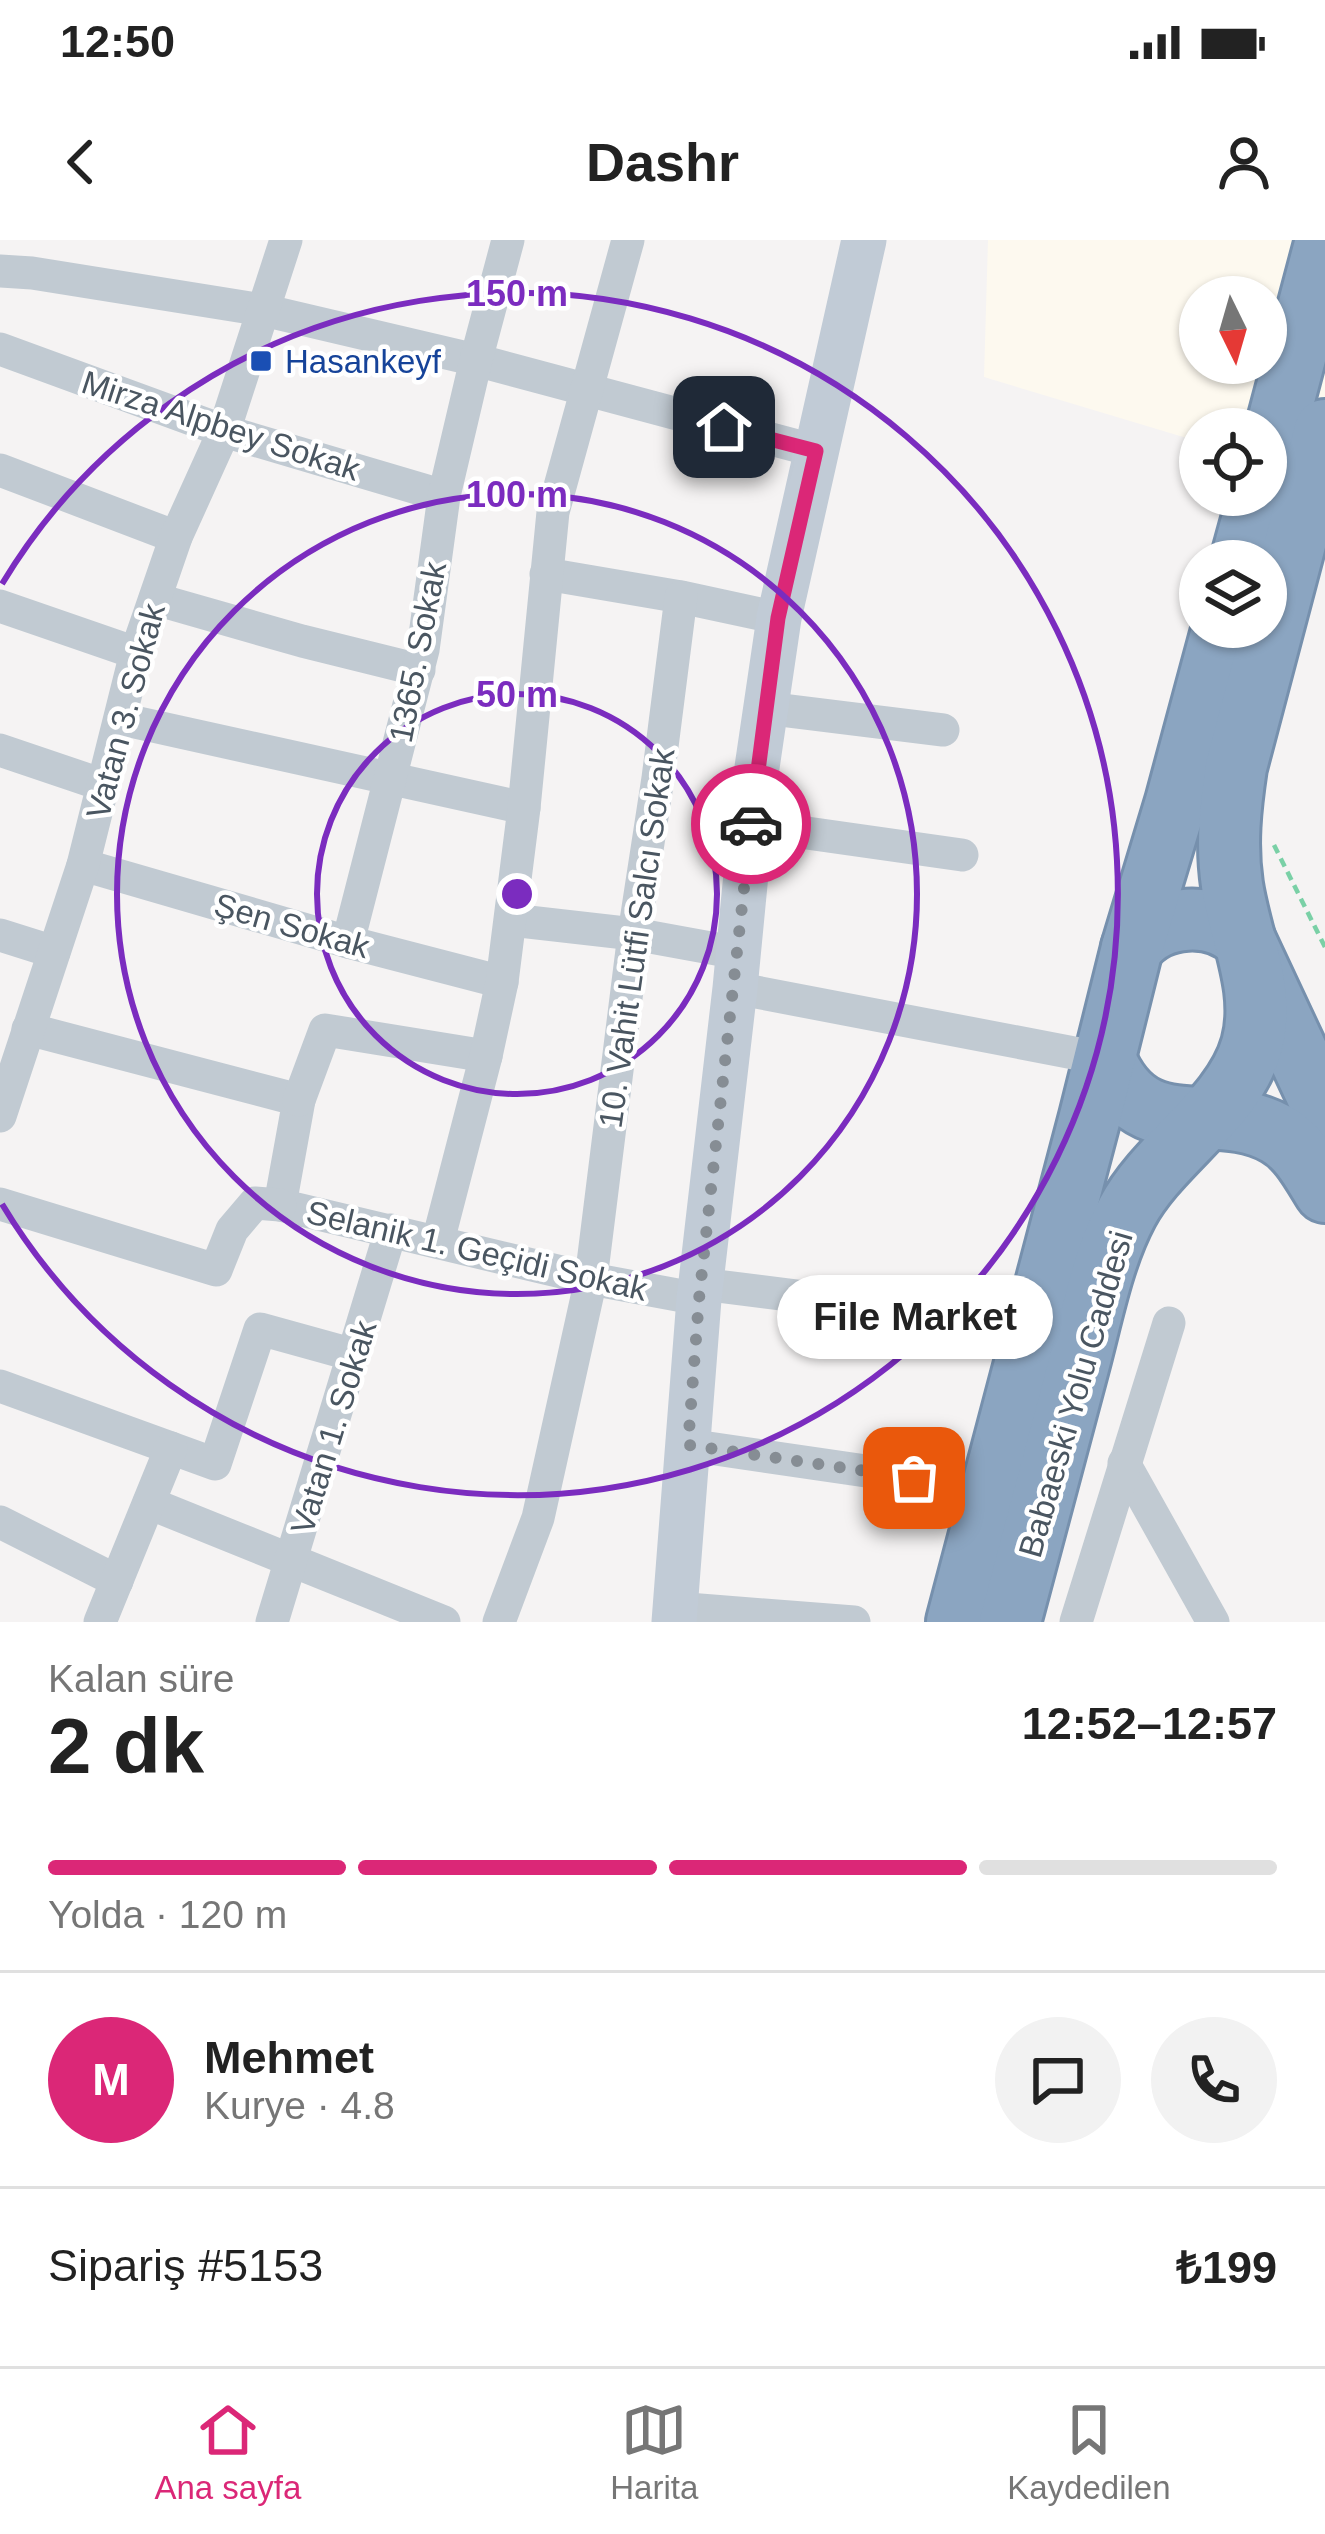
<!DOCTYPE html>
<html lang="tr">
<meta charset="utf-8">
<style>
:root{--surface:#fff;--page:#f2f2f2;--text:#222;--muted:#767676;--line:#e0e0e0;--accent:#db2777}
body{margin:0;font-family:Arial,sans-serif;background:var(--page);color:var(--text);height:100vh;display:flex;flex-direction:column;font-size:45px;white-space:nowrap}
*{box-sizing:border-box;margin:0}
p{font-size:39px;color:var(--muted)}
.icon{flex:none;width:66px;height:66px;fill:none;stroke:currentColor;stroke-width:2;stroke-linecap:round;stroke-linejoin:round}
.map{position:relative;height:1382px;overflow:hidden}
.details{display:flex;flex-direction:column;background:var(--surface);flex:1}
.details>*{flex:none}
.needle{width:78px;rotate:175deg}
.fabs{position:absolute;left:1179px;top:36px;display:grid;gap:24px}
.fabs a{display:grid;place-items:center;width:108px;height:108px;border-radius:50%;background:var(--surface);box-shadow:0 3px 9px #0004;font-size:60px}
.pin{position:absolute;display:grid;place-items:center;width:102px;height:102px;color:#fff;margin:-51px;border-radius:24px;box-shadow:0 6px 18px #0006}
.courier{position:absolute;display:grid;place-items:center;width:120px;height:120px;margin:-60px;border:9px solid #db2777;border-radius:50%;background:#fff;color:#222;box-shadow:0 3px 15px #0007}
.bubble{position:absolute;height:84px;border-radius:42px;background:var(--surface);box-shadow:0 3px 9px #0004;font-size:39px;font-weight:700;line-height:84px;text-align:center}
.summary em{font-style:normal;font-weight:700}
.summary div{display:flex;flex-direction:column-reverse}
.summary{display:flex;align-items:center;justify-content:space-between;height:204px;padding:0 48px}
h1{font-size:78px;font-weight:700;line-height:90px}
.bar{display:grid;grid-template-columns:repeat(4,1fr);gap:18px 12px;align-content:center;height:144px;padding:0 48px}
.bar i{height:15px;border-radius:9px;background:var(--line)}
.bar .selected{background:var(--accent)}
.bar p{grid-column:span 4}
.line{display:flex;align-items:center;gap:30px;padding:0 48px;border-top:3px solid var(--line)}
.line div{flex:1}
.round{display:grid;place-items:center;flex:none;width:126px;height:126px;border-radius:63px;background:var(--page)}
.status{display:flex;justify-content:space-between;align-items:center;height:84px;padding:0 60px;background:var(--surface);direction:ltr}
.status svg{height:33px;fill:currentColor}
header{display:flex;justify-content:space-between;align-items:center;height:156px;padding:0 48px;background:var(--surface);font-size:54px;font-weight:700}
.dock{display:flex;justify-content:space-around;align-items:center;height:168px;border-top:3px solid var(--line);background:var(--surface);font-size:33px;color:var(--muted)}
.dock a{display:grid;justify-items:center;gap:6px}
.dock .selected{color:var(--accent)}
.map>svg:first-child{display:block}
.commercial{fill:#fdf9ef;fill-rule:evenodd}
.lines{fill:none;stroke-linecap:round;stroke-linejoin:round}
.highway-casing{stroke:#7690ad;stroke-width:66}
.path{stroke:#7ad0a6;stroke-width:4.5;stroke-dasharray:9 6;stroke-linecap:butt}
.street{stroke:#c1cad2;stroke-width:33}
.secondary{stroke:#c1cbd6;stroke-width:45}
.highway{stroke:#8ba5c1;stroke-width:60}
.done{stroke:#868d94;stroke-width:12;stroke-dasharray:0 21.6}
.route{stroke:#db2777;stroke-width:15}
.ring{fill:none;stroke:#7b2cbf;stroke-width:6}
.transit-dot{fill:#1a4fb4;stroke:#fff;stroke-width:4.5}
.labels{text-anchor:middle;stroke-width:9;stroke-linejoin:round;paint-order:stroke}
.transit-label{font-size:33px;fill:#164399;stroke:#fff;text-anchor:start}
.street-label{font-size:33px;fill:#4a5661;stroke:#fff}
.centre{fill:#7b2cbf;stroke:#fff;stroke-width:6}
.ring-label{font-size:36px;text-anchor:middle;font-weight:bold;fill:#7b2cbf;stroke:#fff;stroke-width:9;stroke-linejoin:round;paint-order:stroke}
</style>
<div class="status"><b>12:50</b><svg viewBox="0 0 49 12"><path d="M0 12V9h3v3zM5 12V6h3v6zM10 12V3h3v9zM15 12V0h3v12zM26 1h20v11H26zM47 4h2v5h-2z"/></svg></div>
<header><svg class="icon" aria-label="back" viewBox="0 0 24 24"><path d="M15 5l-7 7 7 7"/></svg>Dashr<svg class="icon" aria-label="person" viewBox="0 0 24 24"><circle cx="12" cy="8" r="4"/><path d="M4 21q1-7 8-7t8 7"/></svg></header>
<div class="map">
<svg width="1325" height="1382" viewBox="0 0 1325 1382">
<rect width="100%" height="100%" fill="#f5f3f3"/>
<path class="commercial" d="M988 0H1325V240L1266 189H1200V202L984 137ZM1200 57H1266V123H1200Z"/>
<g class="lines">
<g class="highway-casing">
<g id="highway">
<path d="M1266 227 1325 4"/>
<path d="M1241 321 1259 255"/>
<path d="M1132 708C1158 673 1215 670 1245 701L1325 872"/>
<path d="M1105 819C1143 909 1213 858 1277 894 1299 906 1312 931 1325 952"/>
<path d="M957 1382 1090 877 1132 708 1176 562 1223 387"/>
<path d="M1010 1382C1033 1297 1055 1212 1078 1127 1092 1075 1102 1019 1127 972 1159 912 1234 870 1252 805 1267 751 1240 698 1232 645 1226 605 1230 567 1236 527L1325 190"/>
</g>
</g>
<path class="path" d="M1274 605 1325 707"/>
<g class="street">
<path d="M0 31 32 33 263 70 476 120 816 211"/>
<path d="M0 109 224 191 444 256"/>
<path d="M0 230 176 297"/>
<path d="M546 334 681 357 779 378"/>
<path d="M155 359 302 401 419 430"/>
<path d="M0 366 136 413"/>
<path d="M765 468 943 490"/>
<path d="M121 479 524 568"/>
<path d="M0 510 103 545"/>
<path d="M751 585 962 615"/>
<path d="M83 625 348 702 502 742"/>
<path d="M511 680 634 694 738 713"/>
<path d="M0 695 54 712"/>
<path d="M348 702 423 410 444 256 476 120 508 0"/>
<path d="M735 748 1105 819"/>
<path d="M28 789 299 860 280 965 591 1039 699 1059"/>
<path d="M299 860 325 790 486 816"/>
<path d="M0 876 83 625 136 413 176 297 224 191 286 0"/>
<path d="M0 964 216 1030 232 990 255 963 280 965"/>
<path d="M438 1001 486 816 502 742 524 568 553 272 628 0"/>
<path d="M701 1044 908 1070"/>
<path d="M0 1146 215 1224 260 1089 354 1115"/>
<path d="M688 1205 914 1238"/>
<path d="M1124 1223 1213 1382"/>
<path d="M149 1263 444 1382"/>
<path d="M0 1282 117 1341"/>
<path d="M675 1368 854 1382"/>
<path d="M100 1382 171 1208"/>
<path d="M272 1382 391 990"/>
<path d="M499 1382 538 1278 591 1039 634 694 658 538 681 357"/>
<path d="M1076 1382 1169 1083"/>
</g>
<path class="secondary" d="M674 1382 699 1059 735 748 755 541 779 378 864 0"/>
<use href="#highway" class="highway"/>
</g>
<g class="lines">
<path class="done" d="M751 584 699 1059 688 1205 914 1238"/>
<path class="route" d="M724 187 816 211 778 378 751 584"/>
</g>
<g class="ring">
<circle cx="517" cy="654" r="200"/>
<circle cx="517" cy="654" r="400"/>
<path d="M2 344A601 601 0 1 1 2 964"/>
</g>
<rect class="transit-dot" x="249" y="109" width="24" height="24" rx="6"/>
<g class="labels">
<g class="transit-label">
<text x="285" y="133">Hasankeyf</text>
</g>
<g class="street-label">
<text transform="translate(221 185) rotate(18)" y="12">Mirza Alpbey Sokak</text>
<text transform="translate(417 412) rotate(-79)" y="12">1365. Sokak</text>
<text transform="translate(125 471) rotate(-75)" y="12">Vatan 3. Sokak</text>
<text transform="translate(292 685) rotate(16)" y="12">Şen Sokak</text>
<text transform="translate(636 698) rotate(-82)" y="12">10. Vahit Lütfi Salcı Sokak</text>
<text transform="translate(477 1010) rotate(13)" y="12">Selanik 1. Geçidi Sokak</text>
<text transform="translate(1075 1154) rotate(-74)" y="12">Babaeski Yolu Caddesi</text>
<text transform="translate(333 1187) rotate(-73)" y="12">Vatan 1. Sokak</text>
</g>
</g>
<circle cx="517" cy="654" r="18" class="centre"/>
<g class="ring-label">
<text x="517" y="66">150 m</text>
<text x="517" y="267">100 m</text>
<text x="517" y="467">50 m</text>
</g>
</svg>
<div class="fabs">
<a><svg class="needle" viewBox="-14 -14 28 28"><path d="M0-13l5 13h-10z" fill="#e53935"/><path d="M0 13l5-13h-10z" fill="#767676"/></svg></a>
<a><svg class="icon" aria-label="locate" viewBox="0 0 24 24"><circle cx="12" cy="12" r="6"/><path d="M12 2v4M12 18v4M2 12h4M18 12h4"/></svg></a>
<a><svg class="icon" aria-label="layers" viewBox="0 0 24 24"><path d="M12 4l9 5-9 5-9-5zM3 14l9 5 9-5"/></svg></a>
</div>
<div class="pin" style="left:914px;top:1238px;background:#ea580c"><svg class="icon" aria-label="bag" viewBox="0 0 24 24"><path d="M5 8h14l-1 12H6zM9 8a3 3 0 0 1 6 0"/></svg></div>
<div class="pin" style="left:724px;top:187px;background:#1f2937"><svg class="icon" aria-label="home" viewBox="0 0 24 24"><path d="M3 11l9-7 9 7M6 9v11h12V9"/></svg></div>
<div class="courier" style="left:751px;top:584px"><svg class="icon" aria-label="car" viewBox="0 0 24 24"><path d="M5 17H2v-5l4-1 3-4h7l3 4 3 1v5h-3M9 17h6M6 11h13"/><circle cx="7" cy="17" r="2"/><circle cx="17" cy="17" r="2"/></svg></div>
<div class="bubble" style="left:777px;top:1035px;width:276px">File Market</div>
</div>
<section class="details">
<div class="summary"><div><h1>2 dk</h1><p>Kalan süre</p></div><em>12:52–12:57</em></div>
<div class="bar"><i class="selected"></i><i class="selected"></i><i class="selected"></i><i></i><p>Yolda · 120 m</p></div>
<div class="line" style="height:216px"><b class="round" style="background:var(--accent);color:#fff">M</b><div><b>Mehmet</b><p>Kurye · 4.8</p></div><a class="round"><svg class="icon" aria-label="chat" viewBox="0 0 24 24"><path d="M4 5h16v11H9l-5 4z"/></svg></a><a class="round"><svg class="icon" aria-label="phone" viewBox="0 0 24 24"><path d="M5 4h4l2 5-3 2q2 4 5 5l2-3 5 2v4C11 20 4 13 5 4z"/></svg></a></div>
<div class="line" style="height:156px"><div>Sipariş #5153</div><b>₺199</b></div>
</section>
<nav class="dock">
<a class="selected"><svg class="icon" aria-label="home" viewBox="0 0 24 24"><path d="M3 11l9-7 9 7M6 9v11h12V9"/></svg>Ana sayfa</a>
<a><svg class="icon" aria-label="map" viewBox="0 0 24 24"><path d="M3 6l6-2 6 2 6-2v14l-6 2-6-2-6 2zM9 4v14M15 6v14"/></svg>Harita</a>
<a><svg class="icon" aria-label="saved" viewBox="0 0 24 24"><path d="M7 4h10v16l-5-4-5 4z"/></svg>Kaydedilen</a>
</nav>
